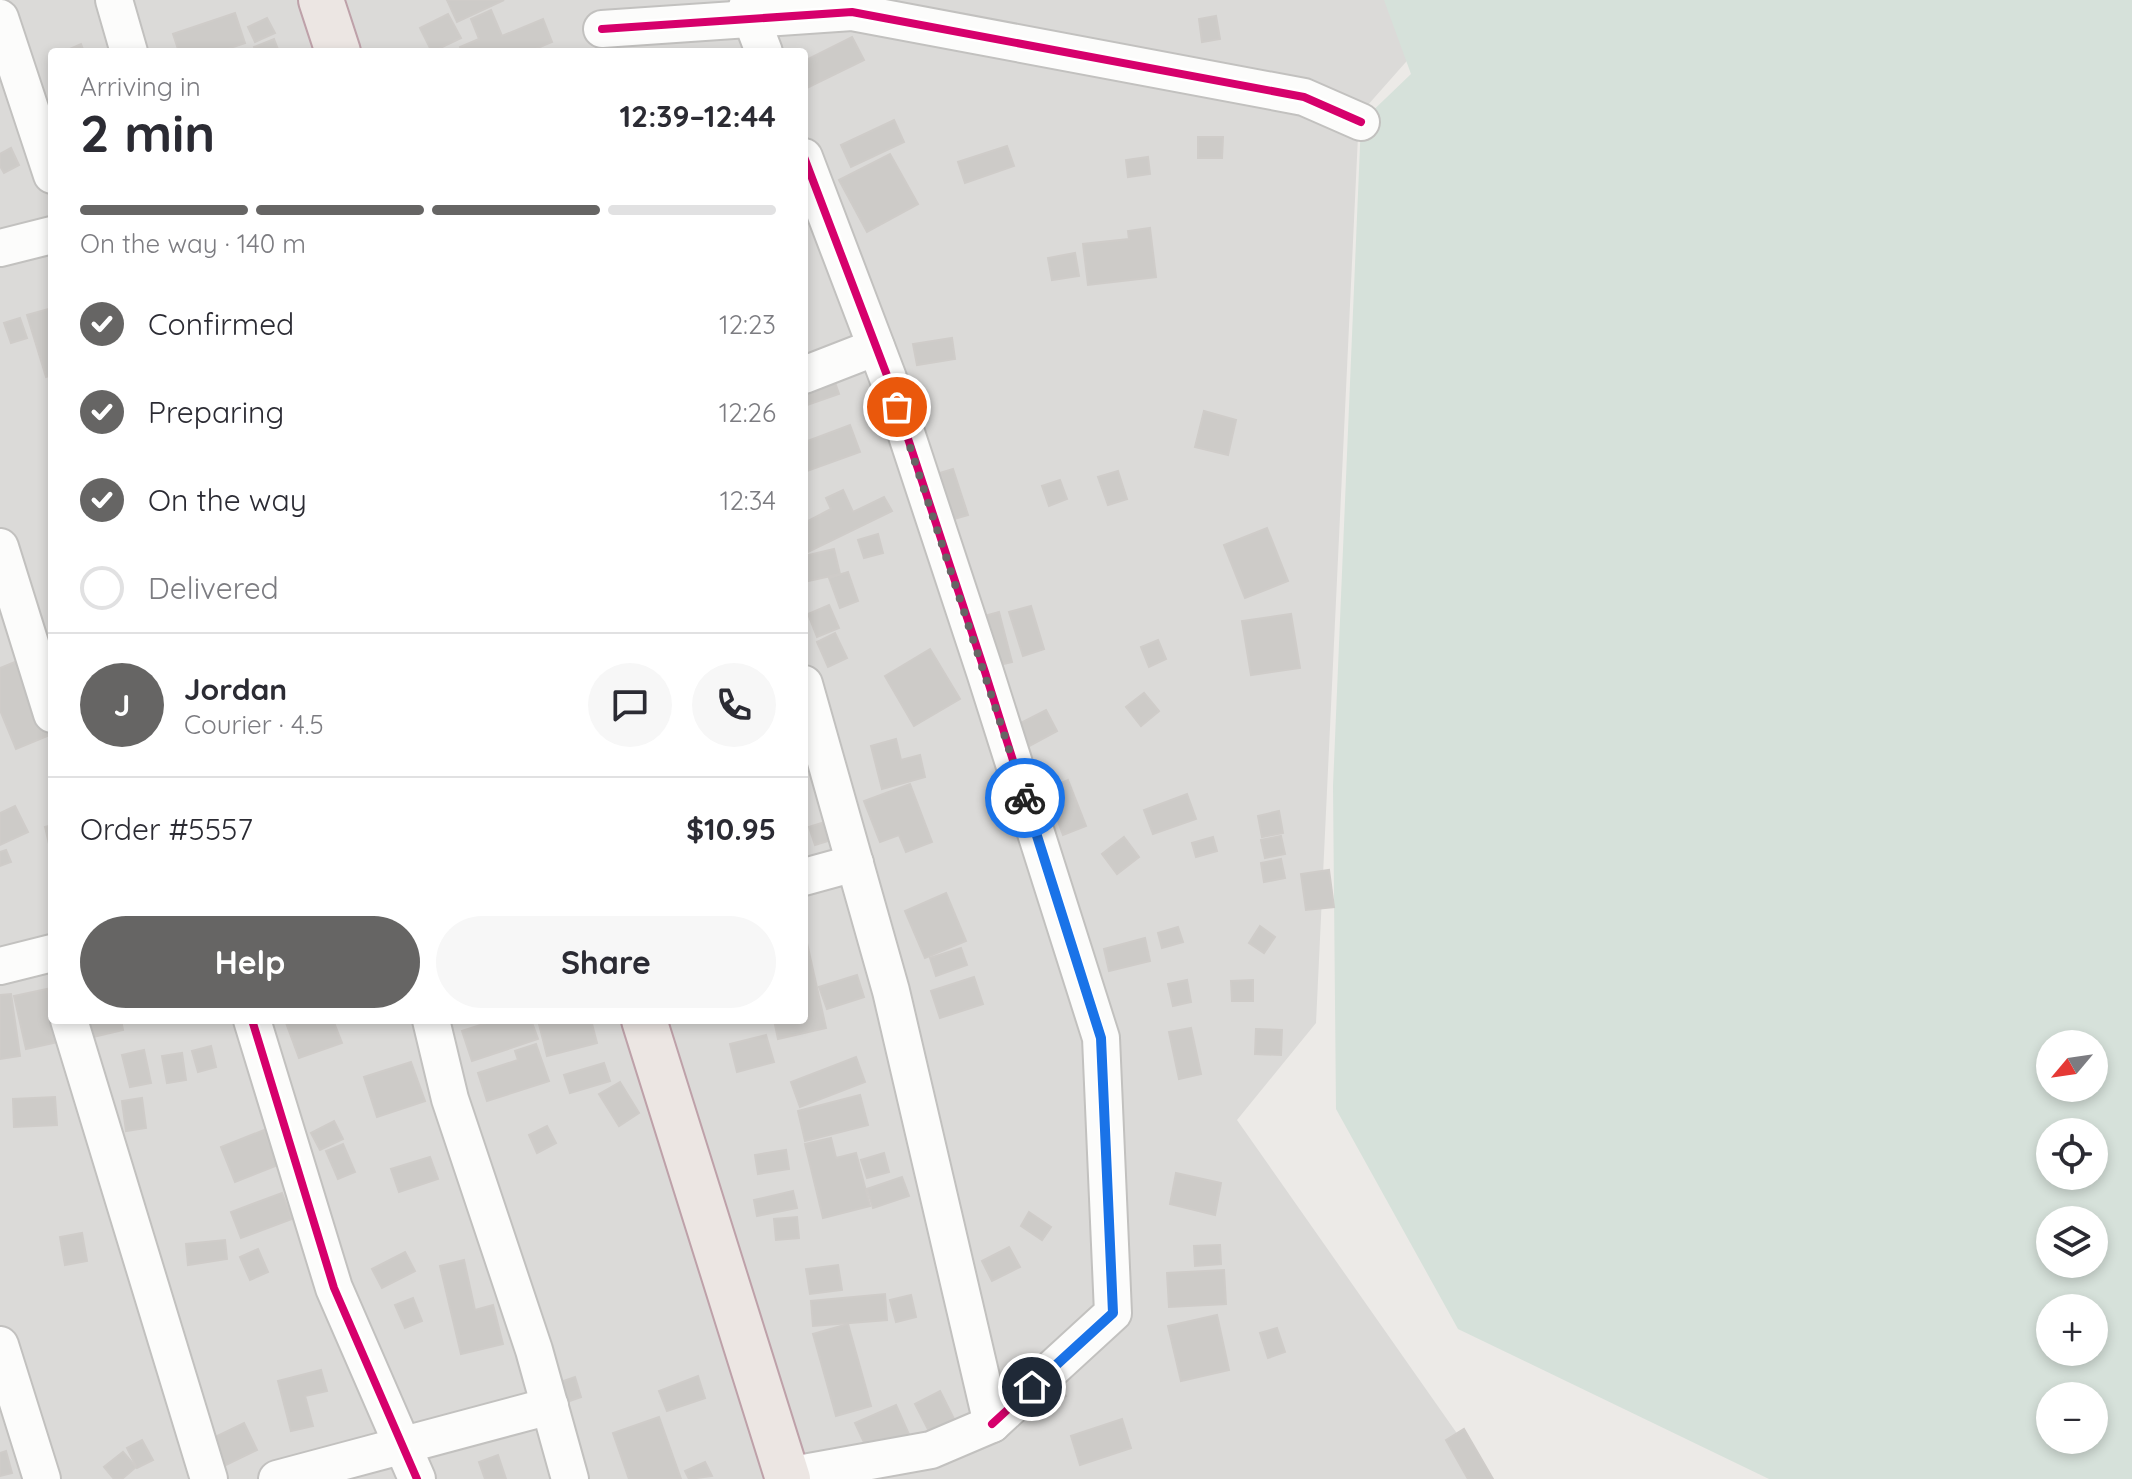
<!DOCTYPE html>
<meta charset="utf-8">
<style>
:root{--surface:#fff;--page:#f7f7f7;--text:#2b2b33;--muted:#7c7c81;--line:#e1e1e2;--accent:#666564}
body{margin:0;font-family:Quicksand,sans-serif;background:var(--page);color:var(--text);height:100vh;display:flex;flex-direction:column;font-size:30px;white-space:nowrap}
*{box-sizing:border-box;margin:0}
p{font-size:26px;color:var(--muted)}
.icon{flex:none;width:44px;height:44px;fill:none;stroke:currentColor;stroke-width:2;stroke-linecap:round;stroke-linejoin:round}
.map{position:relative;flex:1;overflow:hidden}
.details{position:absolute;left:48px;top:48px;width:760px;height:976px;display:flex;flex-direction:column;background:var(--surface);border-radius:8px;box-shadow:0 4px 12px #0003}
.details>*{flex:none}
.needle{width:52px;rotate:241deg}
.buttons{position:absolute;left:2036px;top:1030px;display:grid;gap:16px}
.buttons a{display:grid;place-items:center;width:72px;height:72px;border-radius:50%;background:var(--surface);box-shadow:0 4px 12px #0003;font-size:40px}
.pin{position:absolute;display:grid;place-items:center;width:68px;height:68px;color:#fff;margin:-34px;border:4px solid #fff;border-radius:50%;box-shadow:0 2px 8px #0007}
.courier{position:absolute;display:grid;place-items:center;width:80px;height:80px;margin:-40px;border:6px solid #1a73e8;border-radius:50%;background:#fff;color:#222;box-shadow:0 2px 10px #0007}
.summary em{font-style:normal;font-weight:800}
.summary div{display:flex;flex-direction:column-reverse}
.summary{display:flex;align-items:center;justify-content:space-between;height:136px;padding:0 32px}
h1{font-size:52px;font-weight:800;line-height:60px}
.bar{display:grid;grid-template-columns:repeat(4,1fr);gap:12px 8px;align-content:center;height:96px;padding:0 32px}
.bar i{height:10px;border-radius:6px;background:var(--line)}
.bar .on{background:var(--accent)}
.bar p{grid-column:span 4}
.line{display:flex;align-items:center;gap:20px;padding:0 32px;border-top:2px solid var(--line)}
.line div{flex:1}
.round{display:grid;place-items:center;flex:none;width:84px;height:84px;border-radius:42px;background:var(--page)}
ol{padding:0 32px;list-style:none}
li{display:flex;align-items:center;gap:24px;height:88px}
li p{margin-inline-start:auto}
li .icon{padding:8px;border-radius:50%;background:var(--accent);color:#fff;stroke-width:4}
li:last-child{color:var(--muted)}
li i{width:44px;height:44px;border:4px solid var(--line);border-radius:50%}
.cta{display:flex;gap:16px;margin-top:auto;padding:16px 32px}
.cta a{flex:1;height:92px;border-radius:48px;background:var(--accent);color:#fff;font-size:32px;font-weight:800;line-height:92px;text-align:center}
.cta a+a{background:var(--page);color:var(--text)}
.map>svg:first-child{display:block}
.residential{fill:#dbdad8;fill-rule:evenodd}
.wetland{fill:#d6e1da;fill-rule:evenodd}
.building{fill:#cdcbc8;stroke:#cfccc9;stroke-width:2}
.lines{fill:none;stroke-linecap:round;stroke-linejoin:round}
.minor-casing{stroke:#c2c1bf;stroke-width:40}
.trunk-casing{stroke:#bea1a9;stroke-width:48}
.minor{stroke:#fcfcfb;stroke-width:36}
.trunk{stroke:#ece6e3;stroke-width:44}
.cycleway-casing{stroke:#fff;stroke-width:13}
.cycleway{stroke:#d6006c;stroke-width:8}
.done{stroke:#666564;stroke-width:8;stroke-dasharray:0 14.4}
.route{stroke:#1a73e8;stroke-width:10}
</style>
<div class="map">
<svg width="2132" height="1479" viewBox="0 0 2132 1479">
<rect width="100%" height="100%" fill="#eceae7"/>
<path class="residential" d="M0 0H1388L1413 54 1359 115 1316 1023 1237 1120 1489 1479H0ZM52 52H804V1020H52Z"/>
<path class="wetland" d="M1384 0H2132V1479H1769L1458 1329 1336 1109 1333 786 1361 122 1411 74ZM2050 1044H2094V1088H2050ZM2050 1132H2094V1176H2050ZM2050 1220H2094V1264H2050ZM2050 1308H2094V1352H2050ZM2050 1396H2094V1440H2050Z"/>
<g class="building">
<path d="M447 0H504L457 22Z"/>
<path d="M491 10 502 36 543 19 552 42 528 52H462L460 47 479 39 471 19Z"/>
<path d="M235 13 245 43 218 52H179L173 34Z"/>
<path d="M448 14 461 38 432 52 420 28Z"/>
<path d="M1216 16 1220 39 1202 42 1199 19Z"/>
<path d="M267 18 275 33 255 42 248 27Z"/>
<path d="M852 37 864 60 807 88 804 81V61Z"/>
<path d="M274 39 279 52H256L254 47Z"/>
<path d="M81 44 84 52H63Z"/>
<path d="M894 120 904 142 851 167 841 145Z"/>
<path d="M1198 137H1223L1222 158H1198Z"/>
<path d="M1007 146 1014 166 965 183 958 162Z"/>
<path d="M11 148 19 165 4 173 0 166V154Z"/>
<path d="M890 154 918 204 867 232 839 180Z"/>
<path d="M1148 157 1150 174 1128 177 1126 160Z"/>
<path d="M1150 228 1156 277 1088 285 1083 244 1129 239 1128 231Z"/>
<path d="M1075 253 1079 276 1052 280 1048 258Z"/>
<path d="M52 308V375L46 377 27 315Z"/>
<path d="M20 318 27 338 11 343 4 323Z"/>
<path d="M952 338 955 359 917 365 913 344Z"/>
<path d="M831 371 839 394 804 406V380Z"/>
<path d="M1204 411 1236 420 1228 455 1195 447Z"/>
<path d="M850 425 860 452 804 472V438L805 442Z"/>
<path d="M953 469 968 515 954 519 940 473Z"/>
<path d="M1118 471 1127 499 1108 505 1098 477Z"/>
<path d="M1060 480 1067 499 1049 506 1042 486Z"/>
<path d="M843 490 853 512 884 497 892 511 804 554V523L831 509 826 498Z"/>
<path d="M1267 528 1288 581 1245 598 1224 545Z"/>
<path d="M878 534 883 553 864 558 858 540Z"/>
<path d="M834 549 840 574 804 582V556Z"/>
<path d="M848 572 858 601 840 608 829 578Z"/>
<path d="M829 605 839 628 817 637 808 614Z"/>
<path d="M1031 606 1044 649 1023 656 1009 612Z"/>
<path d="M999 612 1012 662 982 669 970 620Z"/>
<path d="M1291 614 1300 668 1251 675 1242 621Z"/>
<path d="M835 633 847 658 828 667 817 642Z"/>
<path d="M1158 640 1166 659 1149 667 1141 647Z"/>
<path d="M930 649 960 699 914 726 885 676Z"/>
<path d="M27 657 52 718V734L16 749 0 710V668Z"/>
<path d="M1144 693 1159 711 1141 726 1126 707Z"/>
<path d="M1046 710 1057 731 1024 749 1013 727Z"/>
<path d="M896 739 901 760 920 755 925 777 882 789 871 746Z"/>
<path d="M1068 780 1086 826 1063 835 1046 789Z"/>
<path d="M910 784 932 842 906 852 899 835 880 842 864 801Z"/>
<path d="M1187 794 1196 819 1153 834 1144 810Z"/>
<path d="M15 806 28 832 0 845V813Z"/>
<path d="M1279 811 1283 833 1262 837 1258 816Z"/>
<path d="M828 821 834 839 815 845 809 827Z"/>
<path d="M52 825V848H50L45 827Z"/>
<path d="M1281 836 1285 854 1265 858 1261 840Z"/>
<path d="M1124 837 1139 857 1117 874 1102 854Z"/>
<path d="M1213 837 1217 851 1196 857 1192 843Z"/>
<path d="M6 850 11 862 0 866V852Z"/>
<path d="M1281 859 1285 878 1264 882 1261 863Z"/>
<path d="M1329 870 1334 907 1306 910 1301 874Z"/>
<path d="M946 893 966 941 925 958 905 911Z"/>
<path d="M1260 926 1275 937 1264 953 1249 943Z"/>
<path d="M1178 927 1183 942 1162 948 1158 933Z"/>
<path d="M1145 938 1150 961 1109 971 1104 949Z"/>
<path d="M807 943 826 1028 778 1039 774 1020H804V944Z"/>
<path d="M961 948 967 965 936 976 930 958Z"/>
<path d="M857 975 864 997 827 1009 819 987Z"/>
<path d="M974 977 983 1004 940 1018 931 991Z"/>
<path d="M1187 980 1191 1002 1173 1006 1168 984Z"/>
<path d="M1253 980V1001H1232L1231 981Z"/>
<path d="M47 989 58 1042 26 1049 14 996Z"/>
<path d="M11 994 20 1056 0 1059V995Z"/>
<path d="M89 1020H121L123 1030 93 1037Z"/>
<path d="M285 1020H333L342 1043 299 1058Z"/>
<path d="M496 1020H531L538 1039 472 1061 462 1031Z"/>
<path d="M538 1020H591L597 1043 547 1056Z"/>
<path d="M1191 1028 1201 1074 1179 1079 1169 1032Z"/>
<path d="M1256 1029 1282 1030 1281 1055 1255 1054Z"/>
<path d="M766 1035 774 1062 737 1072 730 1044Z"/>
<path d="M536 1044 549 1081 487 1101 478 1073 518 1060 515 1051Z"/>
<path d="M211 1046 216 1067 198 1072 192 1051Z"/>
<path d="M144 1050 151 1083 130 1087 122 1055Z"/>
<path d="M182 1053 186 1080 167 1083 162 1056Z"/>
<path d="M856 1057 865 1082 800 1107 791 1082Z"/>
<path d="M411 1062 425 1101 377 1117 364 1077Z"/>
<path d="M604 1063 610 1081 570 1093 564 1075Z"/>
<path d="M620 1082 639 1113 619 1126 599 1094Z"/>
<path d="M860 1095 868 1125 805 1141 798 1111Z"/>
<path d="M55 1097 57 1125 14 1127 13 1099Z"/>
<path d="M142 1098 146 1128 126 1131 122 1101Z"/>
<path d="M334 1121 343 1139 320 1150 311 1133Z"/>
<path d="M547 1126 556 1143 537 1153 529 1135Z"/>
<path d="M264 1130 278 1165 235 1182 221 1147Z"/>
<path d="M831 1138 836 1158 856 1153 870 1206 823 1218 805 1144Z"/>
<path d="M343 1144 355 1172 338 1179 326 1151Z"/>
<path d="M786 1150 789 1169 758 1174 755 1155Z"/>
<path d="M884 1153 889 1172 867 1178 861 1160Z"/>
<path d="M430 1157 438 1179 399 1192 391 1169Z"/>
<path d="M1176 1173 1221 1183 1215 1215 1170 1204Z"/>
<path d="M902 1177 909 1196 873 1208 867 1189Z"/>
<path d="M793 1191 797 1208 757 1216 754 1200Z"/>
<path d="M282 1193 292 1219 241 1238 231 1212Z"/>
<path d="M1029 1212 1051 1227 1042 1240 1021 1226Z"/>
<path d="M797 1217 799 1238 776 1240 774 1219Z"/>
<path d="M82 1233 87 1261 65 1265 60 1237Z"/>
<path d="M225 1240 227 1259 188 1265 186 1244Z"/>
<path d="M1220 1245 1221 1264 1195 1266 1194 1246Z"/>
<path d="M1009 1247 1020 1267 992 1281 982 1261Z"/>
<path d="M258 1249 268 1272 250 1280 240 1257Z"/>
<path d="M405 1252 415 1271 382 1288 372 1269Z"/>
<path d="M464 1260 475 1310 493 1305 503 1344 461 1354 440 1266Z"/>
<path d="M838 1265 842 1290 810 1294 806 1269Z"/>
<path d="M1224 1270 1226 1304 1169 1307 1167 1273Z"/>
<path d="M885 1294 887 1320 813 1326 811 1301Z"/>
<path d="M911 1295 916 1317 896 1322 890 1300Z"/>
<path d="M413 1298 422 1321 405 1328 395 1305Z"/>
<path d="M1217 1315 1229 1370 1181 1381 1168 1326Z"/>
<path d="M848 1324 871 1406 836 1416 813 1334Z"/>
<path d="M1277 1328 1285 1352 1268 1358 1260 1333Z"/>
<path d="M321 1370 327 1391 305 1396 313 1426 291 1431 278 1381Z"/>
<path d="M1052 1371 1066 1396 1020 1420Z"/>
<path d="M698 1376 705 1398 667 1411 659 1391Z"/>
<path d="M575 1377 581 1397 564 1403 558 1383Z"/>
<path d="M940 1391 963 1437 938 1449 915 1404Z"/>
<path d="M896 1405 915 1448 868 1451 855 1423Z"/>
<path d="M659 1417 681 1479H629L613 1433Z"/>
<path d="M1122 1419 1131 1448 1080 1465 1071 1436Z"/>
<path d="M244 1423 257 1450 224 1466 211 1439Z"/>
<path d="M1464 1429 1493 1479H1468L1446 1440Z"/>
<path d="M142 1440 153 1460 137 1468 127 1448Z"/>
<path d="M6 1451 12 1473 0 1476V1453Z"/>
<path d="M123 1452 136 1467 122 1479H114L104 1467Z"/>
<path d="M498 1455 506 1479H485L479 1462Z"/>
<path d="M705 1462 712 1476 689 1479 685 1471Z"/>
</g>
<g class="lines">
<g class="minor-casing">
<g id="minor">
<path d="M114 0 129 52"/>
<path d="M747 7 764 52"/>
<path d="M0 18 52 175"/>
<path d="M602 29 852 12 1304 97 1361 122"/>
<path d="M804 157 888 378 985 672 1101 1038 1113 1313 992 1424"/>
<path d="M0 248 52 235"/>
<path d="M804 375 876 347"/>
<path d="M0 547 52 714"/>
<path d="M804 877 855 863"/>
<path d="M0 966 52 953"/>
<path d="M69 1020 209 1479"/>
<path d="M252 1020 334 1288 417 1479"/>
<path d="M431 1020 450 1099 534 1350 570 1479"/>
<path d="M0 1345 42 1479"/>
<path d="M787 1476 931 1450 992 1424 891 991 804 684"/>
<path d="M277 1479 550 1406"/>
</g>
</g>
<g class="trunk-casing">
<g id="trunk">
<path d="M321 0 338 52"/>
<path d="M644 1020 788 1479"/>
</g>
</g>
<use href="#minor" class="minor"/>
<use href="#trunk" class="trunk"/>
<g class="cycleway-casing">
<g id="cycleway">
<path d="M602 29 852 12 1304 97 1361 122"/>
<path d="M804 157 888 378 985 672 1101 1038 1113 1313 992 1424"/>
<path d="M252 1020 334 1288 417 1479"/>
</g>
</g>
<use href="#cycleway" class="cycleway"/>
</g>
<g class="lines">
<path class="done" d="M897 407 1025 798"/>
<path class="route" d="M1025 798 1101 1038 1113 1313 1032 1387"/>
</g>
</svg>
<div class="buttons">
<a><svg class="needle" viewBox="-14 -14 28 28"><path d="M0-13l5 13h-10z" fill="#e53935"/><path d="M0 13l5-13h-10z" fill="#7c7c81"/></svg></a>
<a><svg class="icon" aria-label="locate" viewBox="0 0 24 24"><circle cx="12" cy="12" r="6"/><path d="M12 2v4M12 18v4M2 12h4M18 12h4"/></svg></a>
<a><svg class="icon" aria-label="layers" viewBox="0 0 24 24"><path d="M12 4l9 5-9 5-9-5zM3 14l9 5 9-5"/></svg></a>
<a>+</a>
<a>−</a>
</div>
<div class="pin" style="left:897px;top:407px;background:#ea580c"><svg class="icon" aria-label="bag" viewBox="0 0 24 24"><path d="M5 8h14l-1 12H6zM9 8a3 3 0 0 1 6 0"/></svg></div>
<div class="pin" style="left:1032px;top:1387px;background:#1f2937"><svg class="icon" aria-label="home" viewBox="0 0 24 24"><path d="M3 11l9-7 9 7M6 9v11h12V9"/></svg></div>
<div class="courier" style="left:1025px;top:798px"><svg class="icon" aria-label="bike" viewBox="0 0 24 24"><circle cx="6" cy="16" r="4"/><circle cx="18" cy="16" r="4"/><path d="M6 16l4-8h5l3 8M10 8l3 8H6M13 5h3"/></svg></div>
<section class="details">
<div class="summary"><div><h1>2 min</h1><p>Arriving in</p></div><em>12:39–12:44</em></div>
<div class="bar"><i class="on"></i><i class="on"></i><i class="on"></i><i></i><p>On the way · 140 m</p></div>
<ol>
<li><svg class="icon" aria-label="check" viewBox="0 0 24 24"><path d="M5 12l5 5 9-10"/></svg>Confirmed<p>12:23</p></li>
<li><svg class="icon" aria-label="check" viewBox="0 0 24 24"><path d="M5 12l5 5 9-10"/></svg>Preparing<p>12:26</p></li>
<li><svg class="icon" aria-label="check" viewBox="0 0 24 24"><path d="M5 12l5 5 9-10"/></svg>On the way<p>12:34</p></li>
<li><i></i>Delivered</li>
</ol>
<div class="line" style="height:144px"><b class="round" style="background:var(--accent);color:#fff">J</b><div><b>Jordan</b><p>Courier · 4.5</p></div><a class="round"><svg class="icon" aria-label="chat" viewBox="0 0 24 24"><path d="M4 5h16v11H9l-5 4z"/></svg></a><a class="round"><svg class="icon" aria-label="phone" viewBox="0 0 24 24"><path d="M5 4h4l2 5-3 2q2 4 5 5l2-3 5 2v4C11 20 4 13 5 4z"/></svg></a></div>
<div class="line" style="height:104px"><div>Order #5557</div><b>$10.95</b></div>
<div class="cta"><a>Help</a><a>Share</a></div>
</section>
</div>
